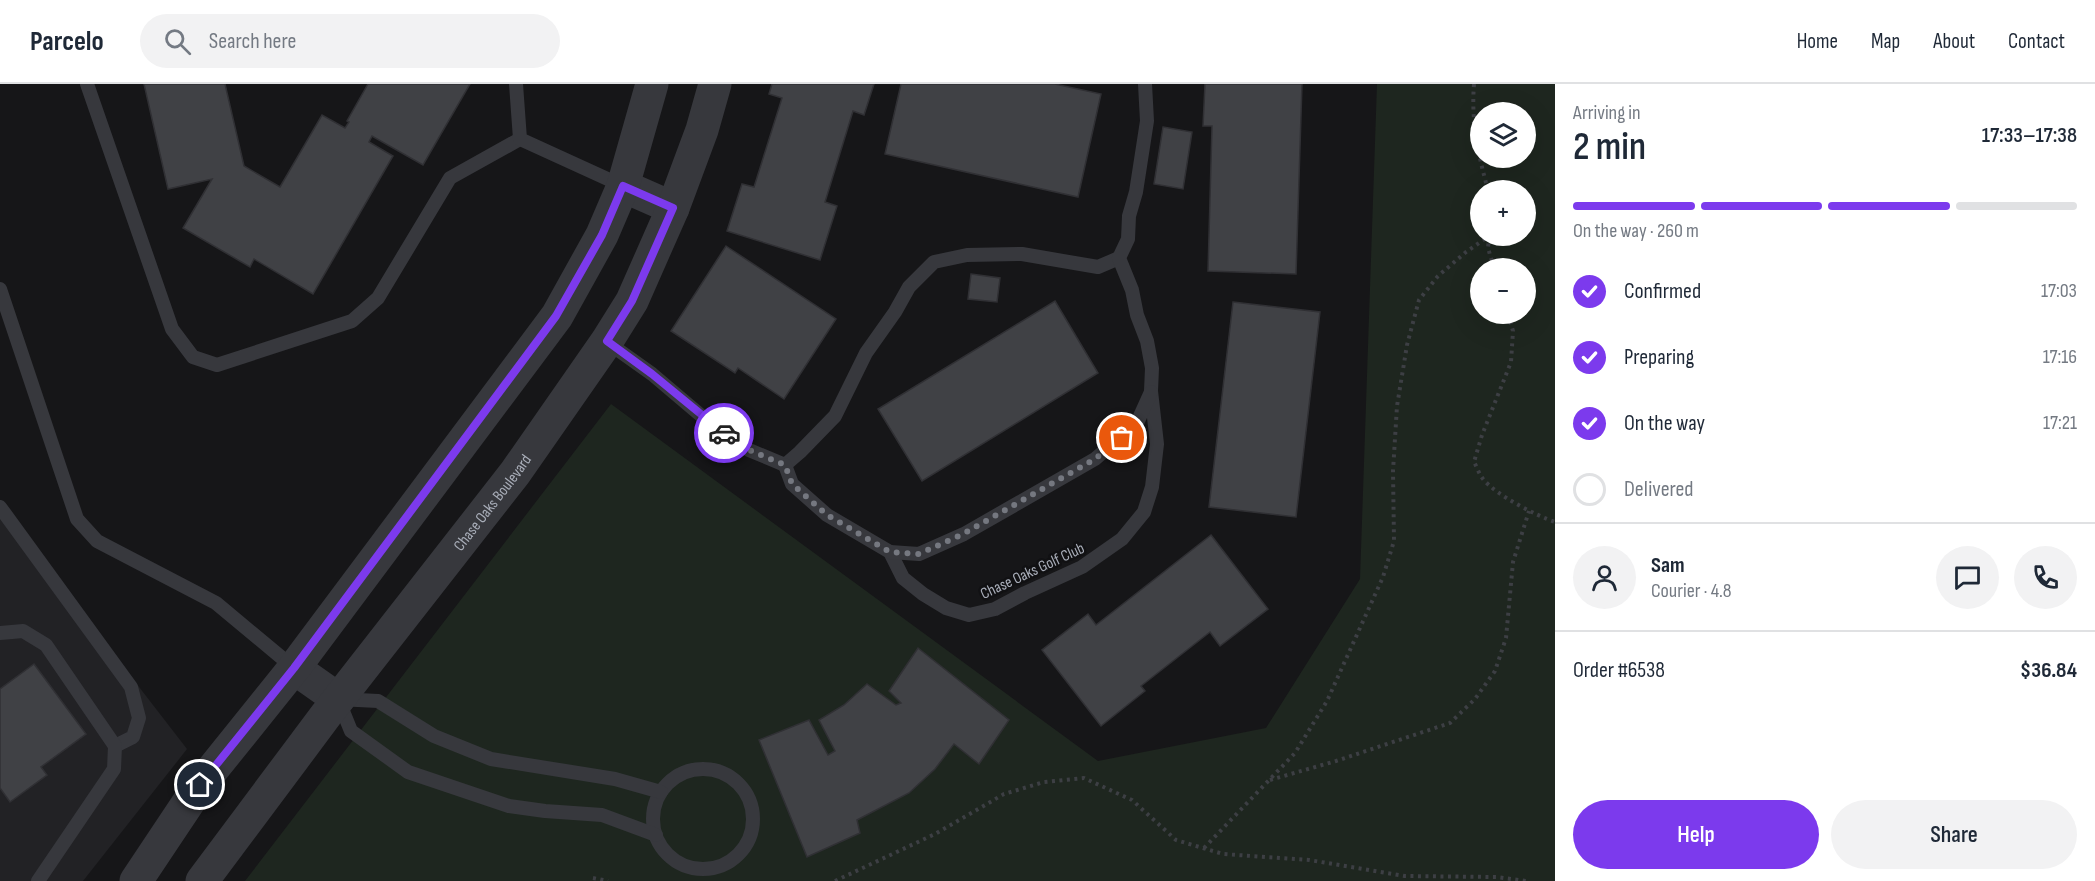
<!DOCTYPE html>
<meta charset="utf-8">
<style>
:root{--surface:#fff;--page:#f2f2f3;--text:#1f2937;--muted:#747a83;--line:#e0e1e3;--accent:#7c3aed}
body{margin:0;font-family:"Sofia Sans Condensed",sans-serif;background:var(--page);color:var(--text);height:100vh;display:flex;flex-direction:column;font-size:22px;white-space:nowrap}
*{box-sizing:border-box;margin:0}
p{font-size:20px;color:var(--muted)}
.icon{flex:none;width:33px;height:33px;fill:none;stroke:currentColor;stroke-width:2;stroke-linecap:round;stroke-linejoin:round}
.map{position:relative;flex:1;overflow:hidden}
.panel{display:flex;flex-direction:column;background:var(--surface);width:540px}
.panel>*{flex:none}
.buttons{position:absolute;left:1470px;top:18px;display:grid;gap:12px}
.buttons a{display:grid;place-items:center;width:66px;height:66px;border-radius:50%;background:var(--surface);box-shadow:0 6px 24px #0002;font-size:30px}
.pin{position:absolute;display:grid;place-items:center;width:51px;height:51px;color:#fff;margin:-26px;border:3px solid #fff;border-radius:50%;box-shadow:0 2px 6px #0007}
.courier{position:absolute;display:grid;place-items:center;width:60px;height:60px;margin:-30px;border:4px solid #7c3aed;border-radius:50%;background:#fff;color:#222;box-shadow:0 2px 8px #0007}
.headline em{font-style:normal;font-weight:600}
.headline div{display:flex;flex-direction:column-reverse}
.headline{display:flex;align-items:center;justify-content:space-between;height:102px;padding:0 18px}
h1{font-size:39px;font-weight:600;line-height:45px}
.bar{display:grid;grid-template-columns:repeat(4,1fr);gap:9px 6px;align-content:center;height:72px;padding:0 18px}
.bar i{height:8px;border-radius:4px;background:var(--line)}
.bar .selected{background:var(--accent)}
.bar p{grid-column:span 4}
.line{display:flex;align-items:center;gap:15px;padding:0 18px;border-top:2px solid var(--line)}
.line div{flex:1}
.round{display:grid;place-items:center;flex:none;width:63px;height:63px;border-radius:32px;background:var(--page)}
ol{padding:0 18px;list-style:none}
li{display:flex;align-items:center;gap:18px;height:66px}
li p{margin-inline-start:auto}
li .icon{padding:6px;border-radius:50%;background:var(--accent);color:#fff;stroke-width:4}
li:last-child{color:var(--muted)}
li i{width:33px;height:33px;border:3px solid var(--line);border-radius:50%}
.action{display:flex;gap:12px;margin-top:auto;padding:12px 18px}
.action a{flex:1;height:69px;border-radius:36px;background:var(--accent);color:#fff;font-size:24px;font-weight:600;line-height:69px;text-align:center}
.action a+a{background:var(--page);color:var(--text)}
header{display:flex;align-items:center;gap:36px;box-sizing:border-box;height:84px;padding:0 30px;background:var(--surface);border-bottom:2px solid var(--line)}
header strong{font-size:28px}
nav{display:flex;gap:33px;margin-inline-start:auto;font-size:21px}
.search{width:420px;height:54px;background:var(--page);display:flex;align-items:center;gap:15px;box-sizing:border-box;padding:0 21px;border-radius:33px;color:var(--muted);font-size:22px}
main{display:flex;flex:1;min-height:0}
.map>svg:first-child{display:block}
.built{fill:#222225}
.green{fill:#1e261f;fill-rule:evenodd}
.building{fill:#404145;stroke:#303034;stroke-width:1.5}
.lines{fill:none;stroke-linecap:round;stroke-linejoin:round}
.path{stroke:#3d3f44;stroke-width:4;stroke-dasharray:3 4.5;stroke-linecap:butt}
.service{stroke:#37383d;stroke-width:14}
.tertiary{stroke:#37383d;stroke-width:33}
.done{stroke:#757880;stroke-width:6;stroke-dasharray:0 10.8}
.route{stroke:#7c3aed;stroke-width:8}
.labels{text-anchor:middle;stroke-width:5;stroke-linejoin:round;paint-order:stroke}
.street-label{font-size:16px;fill:#a8adb8;stroke:#111113}
</style>
<header>
<strong>Parcelo</strong>
<div class="search"><svg class="icon" aria-label="search" viewBox="0 0 24 24"><circle cx="10" cy="10" r="6"/><path d="M15 15l6 6"/></svg>Search here</div>
<nav><a>Home</a><a>Map</a><a>About</a><a>Contact</a></nav>
</header>
<main>
<div class="map">
<svg width="1555" height="797" viewBox="0 0 1555 797">
<rect width="100%" height="100%" fill="#161618"/>
<path class="built" d="M0 423 187 665 83 797H0Z"/>
<path class="green" d="M1377 0H1555V797H245L611 320 1098 677 1266 644 1360 495ZM1480 28H1526V74H1480ZM1480 106H1526V152H1480ZM1480 184H1526V230H1480Z"/>
<g class="building">
<path d="M144 0H225L244 82 280 103 322 31 345 44 349 38 347 37 368 0H470L423 81 372 52 369 58 393 72 313 210 254 175 250 183 183 144 212 95 168 105Z"/>
<path d="M772 0H874L864 31 853 27 825 118 837 122 820 176 727 147 742 100 754 103 782 14 769 10Z"/>
<path d="M901 0H1055L1101 10 1078 113 885 70Z"/>
<path d="M1205 0H1302L1296 190 1208 187 1212 42H1203Z"/>
<path d="M1163 43 1192 48 1183 105 1154 100Z"/>
<path d="M726 162 836 235 784 315 738 284 735 289 671 247Z"/>
<path d="M971 190 1000 194 997 218 968 215Z"/>
<path d="M1055 217 1098 289 922 397 878 325Z"/>
<path d="M1233 218 1320 228 1296 433 1209 423Z"/>
<path d="M1211 451 1268 525 1220 562 1210 548 1141 602 1145 607 1101 642 1042 566 1088 530 1096 541Z"/>
<path d="M918 564 1009 636 979 680 954 660 935 685 909 709 857 736 860 749 807 773 759 656 809 636 828 671 835 667 819 636 844 621 867 600 896 621 901 619 889 607Z"/>
<path d="M34 580 86 650 41 683 47 691 10 718 0 704V605Z"/>
</g>
<g class="lines">
<g class="path">
<path d="M1474 0C1471 38 1478 70 1488 106"/>
<path d="M1489 152 1488 164 1494 184"/>
<path d="M1508 230 1513 247 1511 278 1482 351 1474 378C1477 383 1479 390 1483 395 1496 411 1535 431 1555 438"/>
<path d="M1270 696 1336 677 1450 639 1475 615 1495 587 1506 554 1513 478 1529 427"/>
<path d="M1204 764 1295 669 1327 617 1383 493 1394 457 1393 387 1397 322 1407 261 1419 216 1438 192 1466 168 1489 152"/>
<path d="M593 794 608 797"/>
<path d="M835 797 935 750 1004 710 1044 698 1084 694 1132 716 1176 756 1223 770 1309 776 1405 792 1496 793 1526 797"/>
</g>
<g class="service">
<path d="M87 0 172 245 193 273 217 281 352 237 378 214 450 94 520 55"/>
<path d="M516 0 520 55 623 102"/>
<path d="M0 205 77 435 97 457 216 519 294 584"/>
<path d="M607 258 652 290 711 340 749 366 785 381 800 368 835 332 866 269 895 228 909 203 934 178 967 171 1022 170 1098 183 1119 174"/>
<path d="M785 381 792 400 827 431 890 468 903 494 923 510 946 524 969 531 995 525 1025 509 1082 483 1122 455 1144 428 1152 403 1157 360 1151 307 1152 284 1147 257 1137 231 1132 206 1119 174 1128 155 1129 132 1136 108 1147 37 1145 0"/>
<path d="M0 423 131 603 139 634 133 653 115 662"/>
<path d="M890 468 919 470 964 450 1095 375 1137 339 1151 308"/>
<path d="M0 549 23 547 46 561 115 662 114 685 38 797"/>
<circle cx="703" cy="735" r="50"/>
<path d="M656 751 602 731 545 727 509 722 408 688 351 647 338 615 378 617 434 652 491 675 615 695 661 708"/>
</g>
<g class="tertiary">
<path d="M623 102 673 124"/>
<path d="M294 584 338 615"/>
<path d="M136 797 200 701 294 584 557 232 602 151 623 102 652 0"/>
<path id="s1" d="M202 797 326 631 515 389 607 257 632 217 673 124 702 46 715 0"/>
</g>
</g>
<g class="lines">
<path class="done" d="M724 349 749 366 785 381 792 400 827 431 890 468 919 470 963 450 1095 375 1122 354"/>
<path class="route" d="M200 701 294 584 556 232 602 151 623 102 673 124 632 217 607 257 652 290 724 349"/>
</g>
<g class="labels">
<g class="street-label">
<text dy="6" stroke="none"><textPath href="#s1" startOffset="477">Chase Oaks Boulevard</textPath></text>
<text transform="translate(1032 486) rotate(-25)" y="6">Chase Oaks Golf Club</text>
</g>
</g>
</svg>
<div class="buttons">
<a><svg class="icon" aria-label="layers" viewBox="0 0 24 24"><path d="M12 4l9 5-9 5-9-5zM3 14l9 5 9-5"/></svg></a>
<a>+</a>
<a>−</a>
</div>
<div class="pin" style="left:1122px;top:354px;background:#ea580c"><svg class="icon" aria-label="bag" viewBox="0 0 24 24"><path d="M5 8h14l-1 12H6zM9 8a3 3 0 0 1 6 0"/></svg></div>
<div class="pin" style="left:200px;top:701px;background:#1f2937"><svg class="icon" aria-label="home" viewBox="0 0 24 24"><path d="M3 11l9-7 9 7M6 9v11h12V9"/></svg></div>
<div class="courier" style="left:724px;top:349px"><svg class="icon" aria-label="car" viewBox="0 0 24 24"><path d="M5 17H2v-5l4-1 3-4h7l3 4 3 1v5h-3M9 17h6M6 11h13"/><circle cx="7" cy="17" r="2"/><circle cx="17" cy="17" r="2"/></svg></div>
</div>
<section class="panel">
<div class="headline"><div><h1>2 min</h1><p>Arriving in</p></div><em>17:33–17:38</em></div>
<div class="bar"><i class="selected"></i><i class="selected"></i><i class="selected"></i><i></i><p>On the way · 260 m</p></div>
<ol>
<li><svg class="icon" aria-label="check" viewBox="0 0 24 24"><path d="M5 12l5 5 9-10"/></svg>Confirmed<p>17:03</p></li>
<li><svg class="icon" aria-label="check" viewBox="0 0 24 24"><path d="M5 12l5 5 9-10"/></svg>Preparing<p>17:16</p></li>
<li><svg class="icon" aria-label="check" viewBox="0 0 24 24"><path d="M5 12l5 5 9-10"/></svg>On the way<p>17:21</p></li>
<li><i></i>Delivered</li>
</ol>
<div class="line" style="height:108px"><a class="round"><svg class="icon" aria-label="person" viewBox="0 0 24 24"><circle cx="12" cy="8" r="4"/><path d="M4 21q1-7 8-7t8 7"/></svg></a><div><b>Sam</b><p>Courier · 4.8</p></div><a class="round"><svg class="icon" aria-label="chat" viewBox="0 0 24 24"><path d="M4 5h16v11H9l-5 4z"/></svg></a><a class="round"><svg class="icon" aria-label="phone" viewBox="0 0 24 24"><path d="M5 4h4l2 5-3 2q2 4 5 5l2-3 5 2v4C11 20 4 13 5 4z"/></svg></a></div>
<div class="line" style="height:78px"><div>Order #6538</div><b>$36.84</b></div>
<div class="action"><a>Help</a><a>Share</a></div>
</section>
</main>
